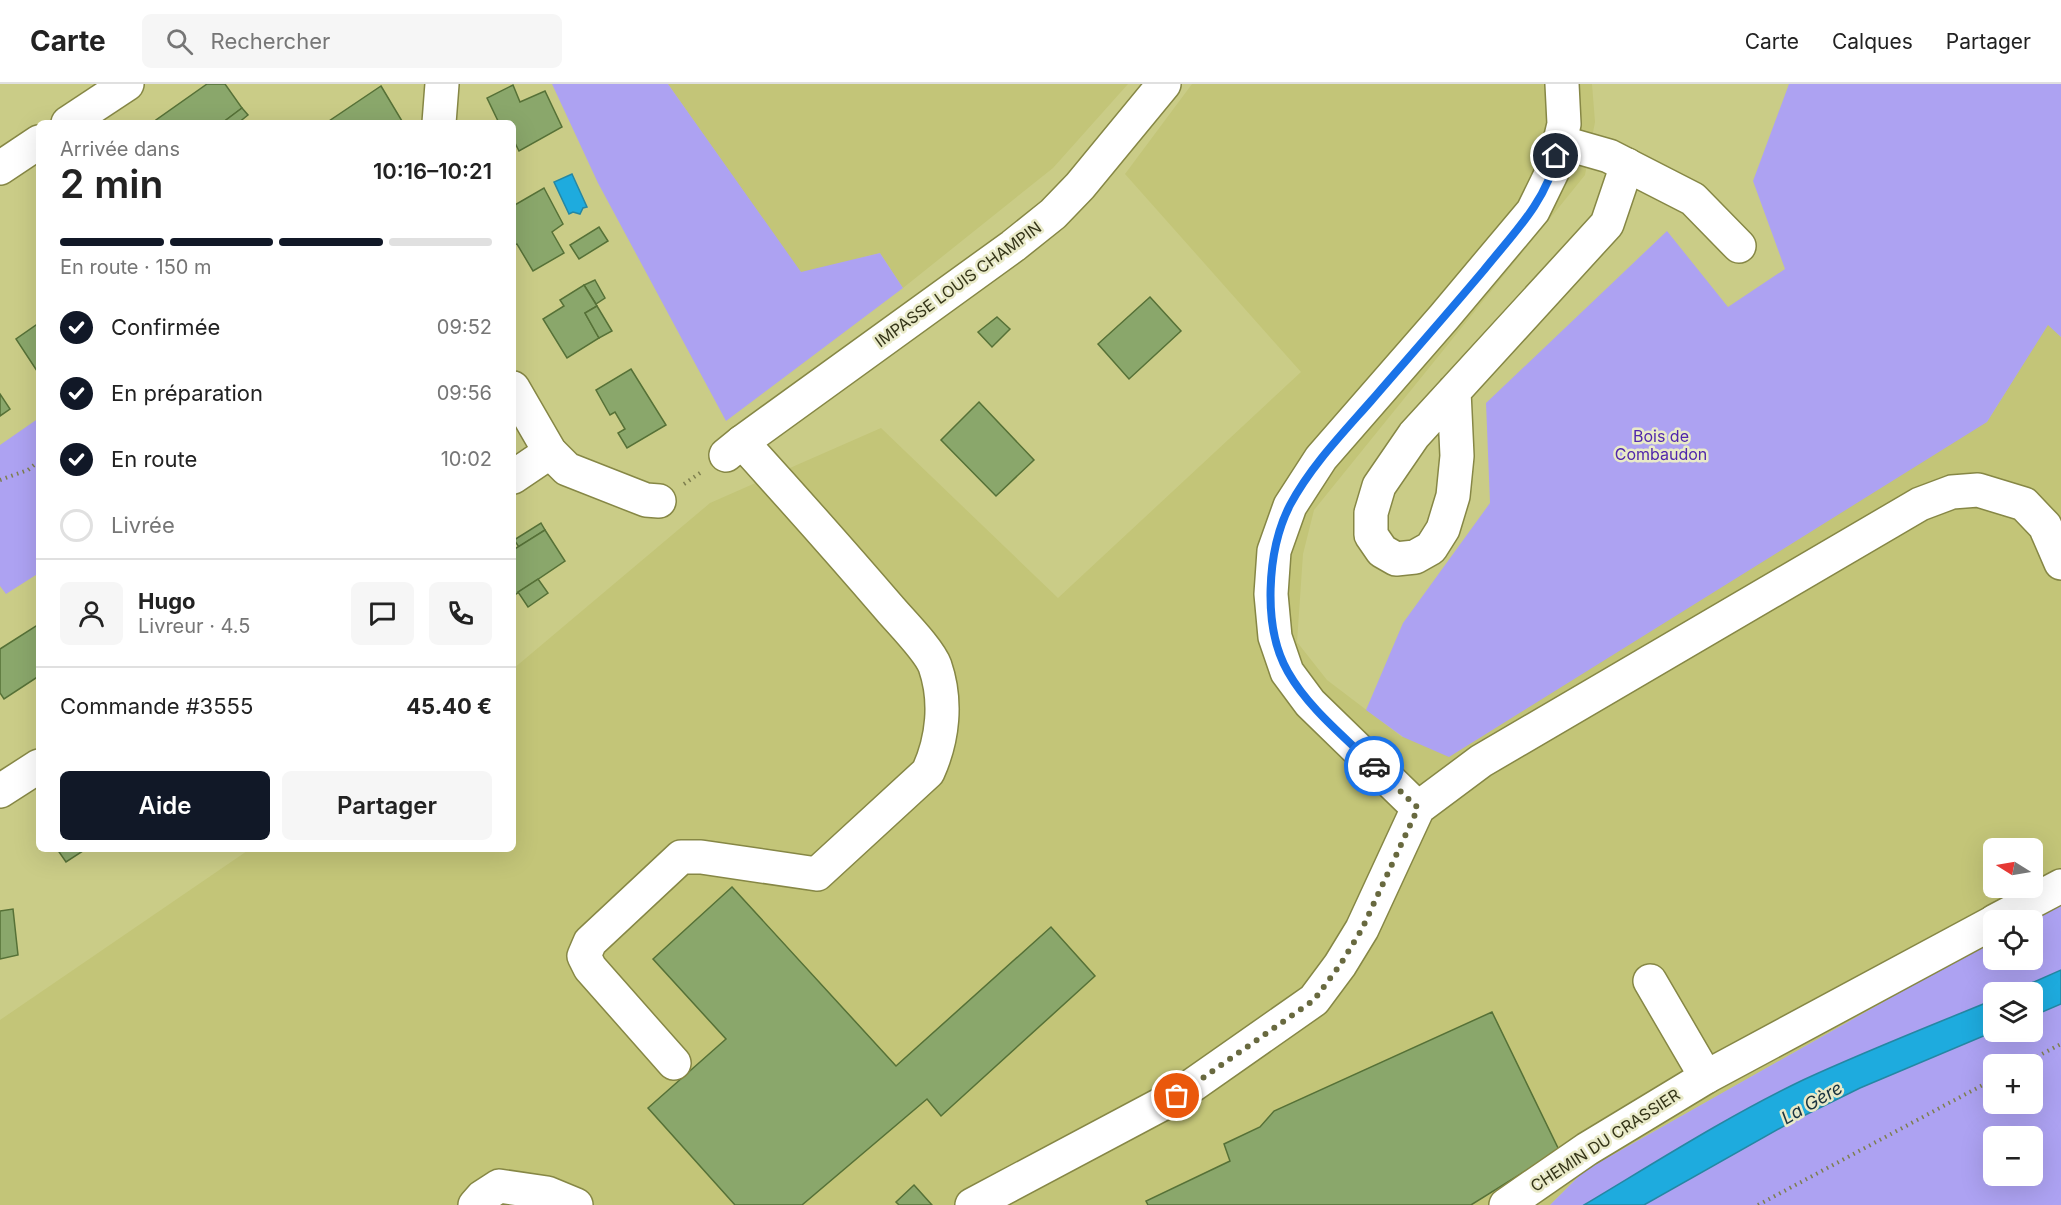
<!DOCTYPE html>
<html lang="fr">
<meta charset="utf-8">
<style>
:root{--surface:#fff;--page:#f6f6f6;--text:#222;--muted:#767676;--line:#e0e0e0;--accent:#111827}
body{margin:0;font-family:Inter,sans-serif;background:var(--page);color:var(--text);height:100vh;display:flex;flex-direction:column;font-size:22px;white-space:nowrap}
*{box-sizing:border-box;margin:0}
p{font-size:20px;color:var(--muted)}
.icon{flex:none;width:33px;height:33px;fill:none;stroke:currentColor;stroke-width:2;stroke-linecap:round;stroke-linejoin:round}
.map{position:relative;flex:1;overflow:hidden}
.drawer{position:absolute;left:36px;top:36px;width:480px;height:732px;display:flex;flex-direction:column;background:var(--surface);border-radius:9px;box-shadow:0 6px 24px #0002}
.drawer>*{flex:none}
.needle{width:39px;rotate:281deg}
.fabs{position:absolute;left:1983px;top:754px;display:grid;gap:12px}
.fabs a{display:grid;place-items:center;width:60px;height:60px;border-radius:9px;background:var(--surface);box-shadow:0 6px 24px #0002;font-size:30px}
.pin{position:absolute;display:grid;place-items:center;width:51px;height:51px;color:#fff;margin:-26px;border:3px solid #fff;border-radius:50%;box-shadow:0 2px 6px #0007}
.courier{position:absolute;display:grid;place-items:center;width:60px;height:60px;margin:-30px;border:4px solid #1a73e8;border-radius:50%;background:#fff;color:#222;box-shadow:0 2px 8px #0007}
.head em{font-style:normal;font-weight:600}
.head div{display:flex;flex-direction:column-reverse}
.head{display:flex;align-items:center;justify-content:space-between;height:102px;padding:0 24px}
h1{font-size:39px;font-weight:600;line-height:45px}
.bar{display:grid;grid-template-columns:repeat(4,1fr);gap:9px 6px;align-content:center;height:72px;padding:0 24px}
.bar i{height:8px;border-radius:4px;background:var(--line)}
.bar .selected{background:var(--accent)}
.bar p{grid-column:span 4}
.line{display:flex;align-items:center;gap:15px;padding:0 24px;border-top:2px solid var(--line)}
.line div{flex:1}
.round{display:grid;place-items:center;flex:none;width:63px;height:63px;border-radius:9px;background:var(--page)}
ol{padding:0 24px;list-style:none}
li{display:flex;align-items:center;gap:18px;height:66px}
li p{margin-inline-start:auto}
li .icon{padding:6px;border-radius:50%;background:var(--accent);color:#fff;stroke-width:4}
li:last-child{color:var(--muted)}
li i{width:33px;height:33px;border:3px solid var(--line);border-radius:50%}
.cta{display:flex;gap:12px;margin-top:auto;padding:12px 24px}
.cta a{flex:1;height:69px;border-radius:9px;background:var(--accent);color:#fff;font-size:24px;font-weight:600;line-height:69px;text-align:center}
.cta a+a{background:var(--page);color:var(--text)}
header{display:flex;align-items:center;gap:36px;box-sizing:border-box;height:84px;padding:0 30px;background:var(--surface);border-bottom:2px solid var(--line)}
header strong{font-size:28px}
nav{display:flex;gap:33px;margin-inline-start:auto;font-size:21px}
.search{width:420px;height:54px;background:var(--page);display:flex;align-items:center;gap:15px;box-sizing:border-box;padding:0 21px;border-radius:9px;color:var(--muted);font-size:22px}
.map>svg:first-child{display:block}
.built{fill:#c3c578;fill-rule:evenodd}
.green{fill:#ada2f2;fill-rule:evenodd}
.water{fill:#1eabde;stroke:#2587a3;stroke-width:1.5}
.building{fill:#8aa76b;stroke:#567137;stroke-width:1.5}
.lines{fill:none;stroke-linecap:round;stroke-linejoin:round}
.minor-casing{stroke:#868745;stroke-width:36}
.path{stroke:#7d7e4e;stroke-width:4;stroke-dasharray:1.5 4.5;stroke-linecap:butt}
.minor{stroke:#fff;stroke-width:33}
.done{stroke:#68693f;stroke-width:6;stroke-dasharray:0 10.8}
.route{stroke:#1a73e8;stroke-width:8}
.labels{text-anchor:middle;stroke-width:5;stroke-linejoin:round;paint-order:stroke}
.street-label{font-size:16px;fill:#343418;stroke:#e9eac8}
.park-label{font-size:16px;fill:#5026ab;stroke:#e9eac8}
.water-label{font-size:18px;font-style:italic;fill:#1a3440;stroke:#e9eac8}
</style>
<header>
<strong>Carte</strong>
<div class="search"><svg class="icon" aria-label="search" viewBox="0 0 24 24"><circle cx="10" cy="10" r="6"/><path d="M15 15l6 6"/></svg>Rechercher</div>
<nav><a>Carte</a><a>Calques</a><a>Partager</a></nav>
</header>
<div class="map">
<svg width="2061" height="1121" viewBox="0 0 2061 1121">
<rect width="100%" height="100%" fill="#cacc87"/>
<g class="built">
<path d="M668 0H1128L1053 84 903 204 880 169 801 189Z"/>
<path d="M1192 0H1592L1595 38 1585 91 1314 426 1303 470 1297 558 1327 596 1402 653 1987 338 2048 240 2061 253V818L1584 1087 1550 1121H0V936L250 765H513V585L710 419 881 344 1058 514 1301 288 1125 90ZM1994 765H2032V804H1994Z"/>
</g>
<g class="green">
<path d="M552 0H668L801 188 880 169 903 204 726 337 598 99Z"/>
<path d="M1789 0H2061V253L2048 241 1987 338 1449 673 1403 653 1366 626 1403 539 1490 419 1486 319 1667 147 1728 223 1785 185 1753 97Z"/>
<path d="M39 334V489L6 510 0 502V361Z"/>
<path d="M2061 818V1121H1550L1584 1087 1993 856 1994 876H2032V837H2027ZM1994 909H2032V948H1994ZM1994 981H2032V1020H1994ZM1994 1053H2032V1092H1994Z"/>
</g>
<g class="water">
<path d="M572 90 587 123 583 124 580 130 573 128 569 130 554 98Z"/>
<path d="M2061 886V920L2033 932 2032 909H2009Z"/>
<path d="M1993 916V948L1860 1004 1791 1038 1644 1121H1584C1656 1078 1728 1032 1803 996 1866 967 1930 942 1993 916Z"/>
</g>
<g class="building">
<path d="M207 0H225L242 24 222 39H158L156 36Z"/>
<path d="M513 1 520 18 545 7 562 43 519 67 513 55V39H499L487 14Z"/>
<path d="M381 2 402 37 399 39H330L329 37Z"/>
<path d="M242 24 248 31 238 39H222Z"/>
<path d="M544 104 563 140 552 148 564 169 533 187 517 160 513 161V122Z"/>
<path d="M599 143 608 157 579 175 570 161Z"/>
<path d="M595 196 605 214 596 220 584 201Z"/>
<path d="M584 201 597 222 585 229 599 254 567 274 543 235 564 222 560 216Z"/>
<path d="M1150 213 1181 247 1129 295 1098 260Z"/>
<path d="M597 222 612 247 599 254 585 229Z"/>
<path d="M997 233 1010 245 992 263 978 248Z"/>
<path d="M39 239V290L16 255Z"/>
<path d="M631 285 666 341 627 364 618 349 625 345 615 328 610 331 596 306Z"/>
<path d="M0 310 10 325 0 332Z"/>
<path d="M979 318 1034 376 996 412 941 356Z"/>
<path d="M541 439 545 446 519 463 514 456Z"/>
<path d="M545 446 565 477 513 512V466Z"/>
<path d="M538 495 548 509 528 523 518 508Z"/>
<path d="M39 540V592L4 615 0 609V565Z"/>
<path d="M57 765H86L66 778Z"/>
<path d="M732 803 896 982 1051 843 1095 892 941 1032 927 1015 802 1121H735L648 1024 726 955 653 875Z"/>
<path d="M13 825 18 871 0 875V827Z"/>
<path d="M1492 928 1559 1066 1471 1121H1148L1146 1117 1230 1077 1224 1060 1260 1043 1274 1027Z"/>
<path d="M914 1101 932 1121H899L896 1118Z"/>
</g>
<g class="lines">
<g class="minor-casing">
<g id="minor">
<path d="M68 39 127 0"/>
<path d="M439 39 442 0"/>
<path d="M1560 58 1609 72 1693 115 1739 162"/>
<path d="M0 84 39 58"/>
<path d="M513 304 550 368 567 385 646 416 659 417"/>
<path d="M1454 307 1457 372 1453 412 1443 445 1431 464 1415 473 1396 475 1382 467 1371 451V429L1379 402 1414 351 1607 140 1627 81"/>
<path d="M726 371 742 358 1013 162 1053 130 1080 102 1164 0"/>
<path d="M513 393 550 368"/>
<path d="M0 707 39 682"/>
<path d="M1418 724 1310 619 1287 588 1275 553 1271 510 1274 467 1290 422 1321 374 1444 233 1533 127 1553 86 1564 40 1562 0"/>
<path d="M1995 837 2061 802"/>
<path d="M1650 897 1706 993"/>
<path d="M674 979 590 884 584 872 590 858 681 773H701L817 790 928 688C943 655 947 617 935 582 929 566 902 539 890 525 841 468 792 413 742 358"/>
<path d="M475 1121 482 1113 499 1102 547 1109 576 1121"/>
<path d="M972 1121 1177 1012 1314 916 1340 881 1362 845 1418 724 1481 677 1920 420 1952 408 1978 406 2024 420 2045 442 2061 479"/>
<path d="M1506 1121 1587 1065 1706 993 1994 838"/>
</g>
</g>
<g class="path">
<path d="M0 396 28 386 39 377"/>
<path d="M684 400 700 389"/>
<path d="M2021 981 2061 960"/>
<path d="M1758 1121 1994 995"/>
</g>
<use href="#minor" class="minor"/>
</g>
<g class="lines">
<path class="done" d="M1177 1012 1314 916 1340 881 1362 845 1418 724 1374 682"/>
<path class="route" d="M1374 682C1345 653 1309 625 1288 588 1262 543 1267 466 1290 421 1311 382 1342 350 1371 317 1409 273 1447 230 1484 186 1512 151 1547 117 1556 72"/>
</g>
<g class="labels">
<g class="street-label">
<text transform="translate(958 200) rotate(-36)" y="6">IMPASSE LOUIS CHAMPIN</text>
<text transform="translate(1605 1056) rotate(-33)" y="6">CHEMIN DU CRASSIER</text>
</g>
<g class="park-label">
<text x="1661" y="358">Bois de<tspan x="1661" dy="18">Combaudon</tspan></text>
</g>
<g class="water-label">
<text transform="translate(1812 1019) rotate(-30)" y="6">La Gère</text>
</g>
</g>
</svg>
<div class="fabs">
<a><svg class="needle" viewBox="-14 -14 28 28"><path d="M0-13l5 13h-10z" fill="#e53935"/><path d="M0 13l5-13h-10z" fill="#767676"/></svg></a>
<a><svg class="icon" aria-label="locate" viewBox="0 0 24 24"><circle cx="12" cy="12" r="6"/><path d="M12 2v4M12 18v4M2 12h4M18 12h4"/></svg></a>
<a><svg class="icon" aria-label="layers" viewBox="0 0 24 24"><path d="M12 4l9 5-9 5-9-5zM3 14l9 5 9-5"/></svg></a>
<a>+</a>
<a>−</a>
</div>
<div class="pin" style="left:1177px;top:1012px;background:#ea580c"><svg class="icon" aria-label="bag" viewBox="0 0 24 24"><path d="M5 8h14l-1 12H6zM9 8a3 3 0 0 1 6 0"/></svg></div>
<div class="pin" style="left:1556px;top:72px;background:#1f2937"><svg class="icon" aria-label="home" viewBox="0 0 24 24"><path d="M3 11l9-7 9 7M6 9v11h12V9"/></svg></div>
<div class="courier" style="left:1374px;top:682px"><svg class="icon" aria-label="car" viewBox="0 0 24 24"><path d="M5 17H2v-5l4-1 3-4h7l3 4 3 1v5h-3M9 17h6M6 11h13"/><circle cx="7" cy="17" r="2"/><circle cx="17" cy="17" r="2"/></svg></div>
<section class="drawer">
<div class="head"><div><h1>2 min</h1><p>Arrivée dans</p></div><em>10:16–10:21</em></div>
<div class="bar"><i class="selected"></i><i class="selected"></i><i class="selected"></i><i></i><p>En route · 150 m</p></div>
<ol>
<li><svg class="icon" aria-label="check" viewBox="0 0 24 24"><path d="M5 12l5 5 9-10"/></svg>Confirmée<p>09:52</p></li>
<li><svg class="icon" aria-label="check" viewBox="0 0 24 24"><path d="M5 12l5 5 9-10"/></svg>En préparation<p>09:56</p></li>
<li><svg class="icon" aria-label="check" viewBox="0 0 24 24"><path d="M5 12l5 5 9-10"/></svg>En route<p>10:02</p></li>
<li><i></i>Livrée</li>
</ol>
<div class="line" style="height:108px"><a class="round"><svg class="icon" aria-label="person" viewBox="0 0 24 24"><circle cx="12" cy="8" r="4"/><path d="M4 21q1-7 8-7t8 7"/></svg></a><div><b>Hugo</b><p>Livreur · 4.5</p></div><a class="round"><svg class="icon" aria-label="chat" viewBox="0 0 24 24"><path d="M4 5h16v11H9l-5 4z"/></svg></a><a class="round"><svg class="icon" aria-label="phone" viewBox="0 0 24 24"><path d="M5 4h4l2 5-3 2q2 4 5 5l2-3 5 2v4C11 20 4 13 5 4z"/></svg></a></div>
<div class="line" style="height:78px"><div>Commande #3555</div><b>45.40 €</b></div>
<div class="cta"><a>Aide</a><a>Partager</a></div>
</section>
</div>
